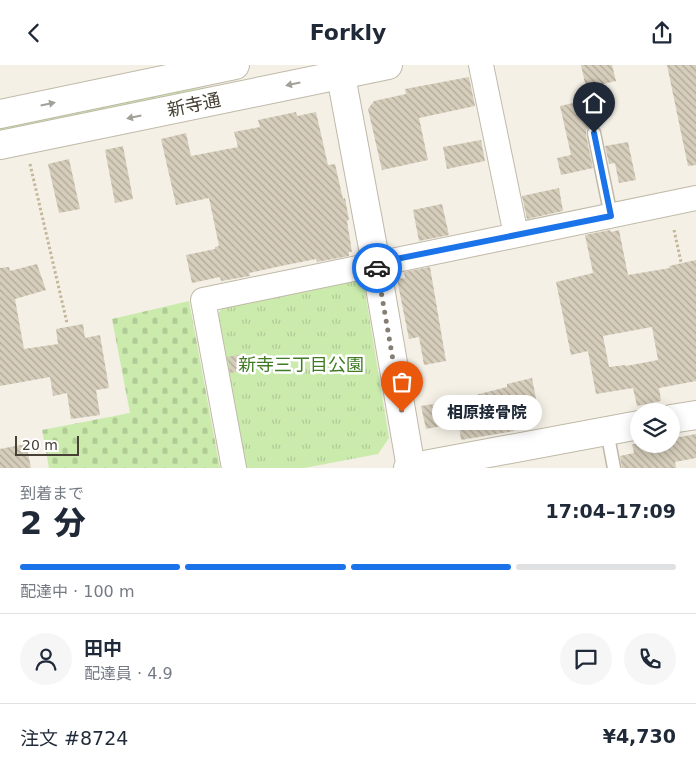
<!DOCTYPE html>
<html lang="ja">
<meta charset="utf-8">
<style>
:root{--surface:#fff;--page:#f6f6f7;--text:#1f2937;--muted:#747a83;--line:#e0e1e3;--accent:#1a73e8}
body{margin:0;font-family:"DejaVu Sans","Noto Sans JP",sans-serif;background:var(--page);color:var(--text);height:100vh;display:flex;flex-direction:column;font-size:19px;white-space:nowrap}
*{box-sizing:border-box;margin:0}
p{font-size:16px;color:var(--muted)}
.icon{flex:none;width:28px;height:28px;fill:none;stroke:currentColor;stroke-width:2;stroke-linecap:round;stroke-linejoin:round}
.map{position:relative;height:403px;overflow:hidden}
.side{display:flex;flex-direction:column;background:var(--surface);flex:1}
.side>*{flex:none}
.fabs{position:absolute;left:630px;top:338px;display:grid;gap:10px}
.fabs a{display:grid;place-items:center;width:50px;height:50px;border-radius:50%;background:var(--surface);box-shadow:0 2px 12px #0003;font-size:25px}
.scale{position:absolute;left:15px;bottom:12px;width:64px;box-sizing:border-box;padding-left:5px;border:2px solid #474135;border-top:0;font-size:14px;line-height:18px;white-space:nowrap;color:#474135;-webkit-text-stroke:4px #fff;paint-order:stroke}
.pin{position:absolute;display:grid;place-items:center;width:42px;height:42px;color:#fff;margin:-51px -21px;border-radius:50% 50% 50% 0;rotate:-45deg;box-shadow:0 0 5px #0007}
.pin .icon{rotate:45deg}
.courier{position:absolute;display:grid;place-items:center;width:50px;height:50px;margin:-25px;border:4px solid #1a73e8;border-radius:50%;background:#fff;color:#222;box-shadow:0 1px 6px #0007}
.bubble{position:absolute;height:35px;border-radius:18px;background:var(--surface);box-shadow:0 2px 12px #0003;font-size:16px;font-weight:800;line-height:35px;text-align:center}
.head em{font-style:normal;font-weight:800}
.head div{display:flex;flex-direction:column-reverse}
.head{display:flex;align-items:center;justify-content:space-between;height:85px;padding:0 20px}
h1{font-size:32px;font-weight:800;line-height:38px}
.bar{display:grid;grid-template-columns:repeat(4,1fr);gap:8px 5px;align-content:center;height:60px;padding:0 20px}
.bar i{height:6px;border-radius:4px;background:var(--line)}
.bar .current{background:var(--accent)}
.bar p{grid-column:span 4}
.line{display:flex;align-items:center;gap:12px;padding:0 20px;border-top:1px solid var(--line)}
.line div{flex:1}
.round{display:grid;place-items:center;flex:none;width:52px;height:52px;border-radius:26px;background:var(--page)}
header{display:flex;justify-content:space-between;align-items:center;height:65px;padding:0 20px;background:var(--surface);font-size:22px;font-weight:800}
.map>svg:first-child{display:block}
.grass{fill:url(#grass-dots)}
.cemetery{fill:url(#cemetery-stones)}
.park{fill:url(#park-tufts)}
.building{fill:url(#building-back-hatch);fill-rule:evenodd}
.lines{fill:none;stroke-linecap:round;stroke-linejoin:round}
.service-casing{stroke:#c0b9a8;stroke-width:15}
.minor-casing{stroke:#c0b9a8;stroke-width:26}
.tertiary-casing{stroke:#c0b9a8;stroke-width:30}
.path{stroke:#c3b699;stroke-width:3;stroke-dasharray:2.5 2.5;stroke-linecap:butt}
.service{stroke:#fff;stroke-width:12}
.minor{stroke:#fff;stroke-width:24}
.tertiary{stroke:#fff;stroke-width:28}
.oneway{fill:#a3a09a}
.done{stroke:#847e73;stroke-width:5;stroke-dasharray:0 9}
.route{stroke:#1a73e8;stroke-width:6}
.labels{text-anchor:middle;stroke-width:5;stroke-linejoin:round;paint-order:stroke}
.street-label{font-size:18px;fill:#474135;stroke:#fff}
.park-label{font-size:18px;fill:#417c25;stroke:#fff}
</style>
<header><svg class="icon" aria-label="back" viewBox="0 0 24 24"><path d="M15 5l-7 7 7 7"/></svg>Forkly<svg class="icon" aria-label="share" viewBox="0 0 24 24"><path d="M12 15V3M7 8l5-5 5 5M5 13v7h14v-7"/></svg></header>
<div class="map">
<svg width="696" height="403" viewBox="0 0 696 403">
<defs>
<pattern id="grass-dots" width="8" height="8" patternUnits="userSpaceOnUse" patternTransform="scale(1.25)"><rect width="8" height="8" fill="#cbebad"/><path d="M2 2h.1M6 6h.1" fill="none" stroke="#b0cb95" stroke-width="1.8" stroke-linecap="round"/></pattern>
<pattern id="cemetery-stones" width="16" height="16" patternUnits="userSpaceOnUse" patternTransform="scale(1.25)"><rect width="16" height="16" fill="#cbebad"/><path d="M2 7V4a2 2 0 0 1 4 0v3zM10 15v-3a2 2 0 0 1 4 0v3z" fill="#b0cb95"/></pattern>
<pattern id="park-tufts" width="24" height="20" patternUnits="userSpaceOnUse" patternTransform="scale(1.25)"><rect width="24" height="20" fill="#cbebad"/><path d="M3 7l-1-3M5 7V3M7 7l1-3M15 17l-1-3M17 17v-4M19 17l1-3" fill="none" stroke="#b0cb95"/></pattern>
<pattern id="building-back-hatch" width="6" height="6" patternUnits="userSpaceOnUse" patternTransform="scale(1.25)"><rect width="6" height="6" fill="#d6cdbb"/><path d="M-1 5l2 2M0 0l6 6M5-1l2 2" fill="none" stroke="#afa899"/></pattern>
</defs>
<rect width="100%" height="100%" fill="#f4f0e6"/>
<path class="grass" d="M300 5 0 68V61L167 27 209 22Z"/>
<path class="cemetery" d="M189 236 220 403H49L42 365 130 348 112 254Z"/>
<path class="park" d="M349 212 364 220 389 373 378 389 304 403H244L216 252 224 240Z"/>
<g class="building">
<path d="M581 0H612L616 16 586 23Z"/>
<path d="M667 0H696V100L688 101Z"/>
<path d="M469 12 475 41 419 53 428 95 382 105 368 44 374 36 406 29 405 24Z"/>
<path d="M586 35 591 60 586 65V70L593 103 561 110 557 93 571 90 560 41Z"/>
<path d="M296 47 297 51 316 47 328 100 335 99 343 134 345 133 349 155 347 156 352 187H349V191L317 197 316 194 281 201 249 208 250 211 221 216 220 212 192 218 186 190 215 184V182L219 181 209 133 176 140 161 74 186 68 191 91 238 82 234 67 260 62 258 55Z"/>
<path d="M481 75 485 96 447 104 443 82Z"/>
<path d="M628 77 636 115 619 118 615 98 609 99 605 81Z"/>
<path d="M123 81 133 134 115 138 105 85Z"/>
<path d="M69 94 80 144 59 148 48 99Z"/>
<path d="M559 123 563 146 527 154 522 131Z"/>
<path d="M442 139 449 170 419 176 413 145Z"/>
<path d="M610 165 611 167 619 165 628 210 670 203 669 201 696 195V316L659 323 661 336 637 341 633 323 596 329 588 286 571 290 556 217 593 208 585 170ZM652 262 658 295 626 301 625 300 609 302 603 271Z"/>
<path d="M37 199 46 225 15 234 24 284 58 279 56 264 83 259 85 273 100 270 109 323 96 325 100 350 71 354 67 328 53 331 50 312 0 321V203L9 202 10 206Z"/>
<path d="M430 202 446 296 424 300 419 272 409 274 397 214 405 213 404 207Z"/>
<path d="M243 289 246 305 230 308 228 292Z"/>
<path d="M532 313 537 339 528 341 532 361 514 365V366L461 375 459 361 447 363V360L426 364 421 341 452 336 507 322V319Z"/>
<path d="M696 369V393L675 397 676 403H622L620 391 634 388 632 379H675L674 373Z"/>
<path d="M26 379 31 403H0V384Z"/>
</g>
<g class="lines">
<g class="service-casing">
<g id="service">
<path d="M594 68 611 151"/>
<path d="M607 366 614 403"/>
</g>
</g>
<g class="minor-casing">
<g id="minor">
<path d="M481 0 516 170"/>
<path d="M234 403 203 235 696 133"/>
</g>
</g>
<g class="tertiary-casing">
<g id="tertiary">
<path d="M339 0 376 199 411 403"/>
<path d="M0 49 235 0"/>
<path d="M0 80 388 0"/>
<path d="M671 354 696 350"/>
<path d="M408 403 639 360"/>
</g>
</g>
<g class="path">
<path d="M30 99 67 258"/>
<path d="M674 165 681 197"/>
</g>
<use href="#service" class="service"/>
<use href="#minor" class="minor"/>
<use href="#tertiary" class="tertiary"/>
</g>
<defs><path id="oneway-solid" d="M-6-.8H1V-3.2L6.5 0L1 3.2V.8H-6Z" transform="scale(1.25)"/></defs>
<g class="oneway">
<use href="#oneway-solid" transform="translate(293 19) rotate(168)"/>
<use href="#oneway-solid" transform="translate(48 39) rotate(-12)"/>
<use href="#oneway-solid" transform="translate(134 52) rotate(168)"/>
</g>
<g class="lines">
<path class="done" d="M377 203 402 347"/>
<path class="route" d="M377 203 376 198 611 151 594 68"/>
</g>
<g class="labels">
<g class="street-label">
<text transform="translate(194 40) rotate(-12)" y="6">新寺通</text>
</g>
<g class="park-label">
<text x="301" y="306">新寺三丁目公園</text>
</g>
</g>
</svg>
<div class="fabs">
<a><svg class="icon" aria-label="layers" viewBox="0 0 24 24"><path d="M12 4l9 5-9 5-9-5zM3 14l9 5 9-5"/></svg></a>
</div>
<div class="scale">20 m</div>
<div class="pin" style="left:402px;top:347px;background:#ea580c"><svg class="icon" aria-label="bag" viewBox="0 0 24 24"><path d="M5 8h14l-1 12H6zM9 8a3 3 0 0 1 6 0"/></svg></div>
<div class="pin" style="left:594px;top:68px;background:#1f2937"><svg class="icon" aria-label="home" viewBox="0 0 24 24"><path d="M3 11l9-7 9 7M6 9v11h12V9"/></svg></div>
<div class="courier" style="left:377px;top:203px"><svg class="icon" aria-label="car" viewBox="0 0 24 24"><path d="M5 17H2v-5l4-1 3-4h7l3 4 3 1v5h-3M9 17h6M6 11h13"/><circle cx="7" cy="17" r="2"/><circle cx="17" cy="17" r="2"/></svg></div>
<div class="bubble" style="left:432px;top:330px;width:110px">相原接骨院</div>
</div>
<section class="side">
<div class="head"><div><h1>2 分</h1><p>到着まで</p></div><em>17:04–17:09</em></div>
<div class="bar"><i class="current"></i><i class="current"></i><i class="current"></i><i></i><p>配達中 · 100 m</p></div>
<div class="line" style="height:90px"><a class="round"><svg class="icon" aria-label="person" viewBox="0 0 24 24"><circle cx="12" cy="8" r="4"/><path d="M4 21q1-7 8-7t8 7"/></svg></a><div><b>田中</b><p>配達員 · 4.9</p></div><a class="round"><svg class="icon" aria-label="chat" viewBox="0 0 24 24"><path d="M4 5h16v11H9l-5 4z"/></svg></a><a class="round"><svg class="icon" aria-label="phone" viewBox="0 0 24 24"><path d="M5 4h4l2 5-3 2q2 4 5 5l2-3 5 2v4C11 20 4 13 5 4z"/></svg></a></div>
<div class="line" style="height:65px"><div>注文 #8724</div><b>¥4,730</b></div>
</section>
